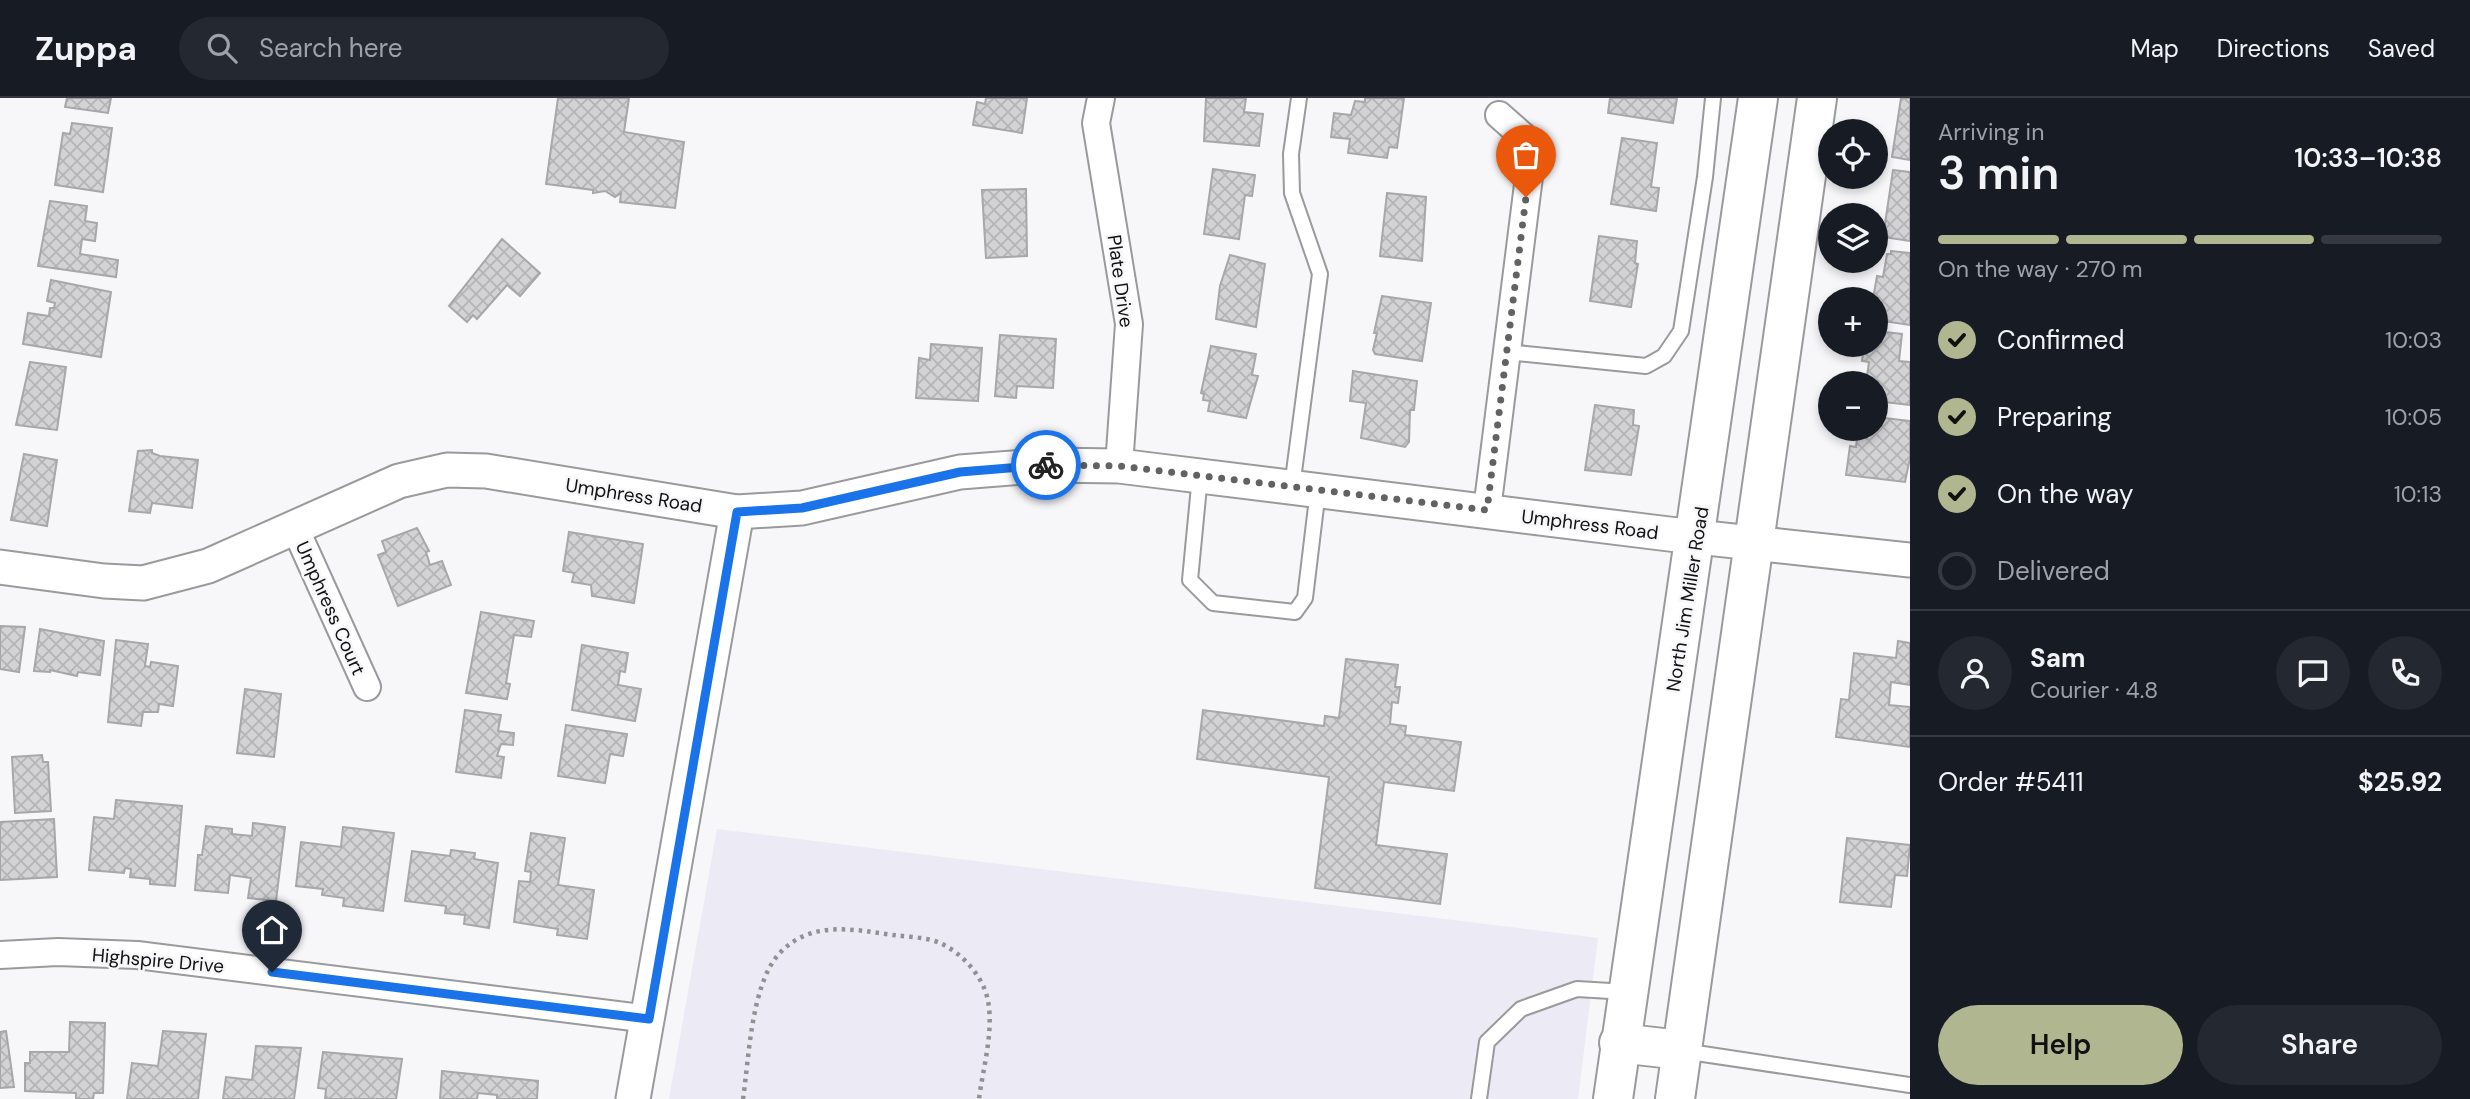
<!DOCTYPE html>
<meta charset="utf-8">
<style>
:root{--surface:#171b24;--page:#242831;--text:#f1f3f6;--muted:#9ea1a6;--line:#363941;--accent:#b0b68f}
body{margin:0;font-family:"DM Sans",sans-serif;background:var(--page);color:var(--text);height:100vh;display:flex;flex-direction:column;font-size:26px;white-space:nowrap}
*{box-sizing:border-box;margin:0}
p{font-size:23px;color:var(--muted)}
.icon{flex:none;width:38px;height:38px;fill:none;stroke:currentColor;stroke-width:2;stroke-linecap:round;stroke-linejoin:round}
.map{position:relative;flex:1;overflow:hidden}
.panel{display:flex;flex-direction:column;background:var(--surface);width:560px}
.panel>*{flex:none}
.controls{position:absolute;left:1818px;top:21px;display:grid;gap:14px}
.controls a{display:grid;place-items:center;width:70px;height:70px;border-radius:50%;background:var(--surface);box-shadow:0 4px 10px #0003;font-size:35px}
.pin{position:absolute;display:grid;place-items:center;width:60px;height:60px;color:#fff;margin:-72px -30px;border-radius:50% 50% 50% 0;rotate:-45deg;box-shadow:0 0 7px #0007}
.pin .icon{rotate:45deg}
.courier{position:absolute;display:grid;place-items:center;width:70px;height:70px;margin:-35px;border:5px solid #1a73e8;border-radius:50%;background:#fff;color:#222;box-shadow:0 2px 9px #0007}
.overview em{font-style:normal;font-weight:600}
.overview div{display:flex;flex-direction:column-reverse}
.overview{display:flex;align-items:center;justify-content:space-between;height:119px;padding:0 28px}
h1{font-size:46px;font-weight:600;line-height:52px}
.bar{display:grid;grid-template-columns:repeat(4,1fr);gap:10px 7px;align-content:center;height:84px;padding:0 28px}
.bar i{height:9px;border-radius:5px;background:var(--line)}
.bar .active{background:var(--accent)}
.bar p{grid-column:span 4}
.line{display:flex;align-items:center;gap:18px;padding:0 28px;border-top:2px solid var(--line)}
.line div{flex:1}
.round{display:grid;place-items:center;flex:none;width:74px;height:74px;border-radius:37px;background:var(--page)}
ol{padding:0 28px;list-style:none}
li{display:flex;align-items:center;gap:21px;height:77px}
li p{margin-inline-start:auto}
li .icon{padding:7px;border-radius:50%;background:var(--accent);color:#111;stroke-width:4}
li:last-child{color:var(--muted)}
li i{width:38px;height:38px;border:4px solid var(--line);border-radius:50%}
.primary-button{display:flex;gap:14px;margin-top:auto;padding:14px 28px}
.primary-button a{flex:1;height:80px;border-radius:42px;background:var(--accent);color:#111;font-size:28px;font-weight:600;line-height:80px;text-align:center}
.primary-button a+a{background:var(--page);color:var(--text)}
header{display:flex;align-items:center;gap:42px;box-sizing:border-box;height:98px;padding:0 35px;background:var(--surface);border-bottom:2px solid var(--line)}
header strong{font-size:33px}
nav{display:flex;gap:38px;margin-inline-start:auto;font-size:24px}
.search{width:490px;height:63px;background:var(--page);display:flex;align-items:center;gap:18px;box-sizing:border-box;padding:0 24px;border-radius:38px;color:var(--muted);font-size:26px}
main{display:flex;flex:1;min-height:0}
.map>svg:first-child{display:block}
.built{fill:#eceaf4}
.building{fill:url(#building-cross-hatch);stroke:#a7a6a9;stroke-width:2}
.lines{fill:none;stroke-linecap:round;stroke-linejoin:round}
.service-casing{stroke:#9a999c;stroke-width:18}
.minor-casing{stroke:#9a999c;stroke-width:30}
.tertiary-casing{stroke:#9a999c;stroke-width:37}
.secondary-casing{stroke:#9a999c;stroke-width:42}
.path{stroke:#919092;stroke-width:4.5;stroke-dasharray:3.5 5;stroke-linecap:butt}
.service{stroke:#fff;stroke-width:14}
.minor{stroke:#fff;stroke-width:26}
.tertiary{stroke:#fff;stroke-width:33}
.secondary{stroke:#fff;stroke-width:38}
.done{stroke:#626163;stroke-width:7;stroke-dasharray:0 12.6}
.route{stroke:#1a73e8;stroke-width:9}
.labels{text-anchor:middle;stroke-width:5;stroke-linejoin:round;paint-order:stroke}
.street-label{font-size:19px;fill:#111112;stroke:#f7f6f9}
</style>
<header>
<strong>Zuppa</strong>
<div class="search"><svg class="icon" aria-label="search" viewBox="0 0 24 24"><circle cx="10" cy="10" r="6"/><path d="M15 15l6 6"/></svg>Search here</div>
<nav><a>Map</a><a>Directions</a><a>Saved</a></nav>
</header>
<main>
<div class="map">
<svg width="1910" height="1001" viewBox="0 0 1910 1001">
<defs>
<pattern id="building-cross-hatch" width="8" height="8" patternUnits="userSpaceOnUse" patternTransform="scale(1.75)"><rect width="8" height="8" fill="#d3d2d5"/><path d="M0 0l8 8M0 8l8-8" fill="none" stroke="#b4b3b6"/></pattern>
</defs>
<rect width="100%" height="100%" fill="#f7f6f9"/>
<path class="built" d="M717 731 1598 840 1578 1001H669Z"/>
<g class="building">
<path d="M67 0H111L108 15 65 9Z"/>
<path d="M558 0H629L624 34 684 44 675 110 620 104 621 95 615 99 605 93 593 95V92L546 86Z"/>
<path d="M986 0H1027L1022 35 973 27 977 4 985 6Z"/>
<path d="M1206 0H1246L1244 14 1263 16 1259 48 1204 43Z"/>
<path d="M1365 0H1404L1397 50 1389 49 1387 60 1348 55 1350 41 1331 39 1334 15 1351 17 1355 3 1365 4Z"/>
<path d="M1610 0H1677L1673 25 1608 15Z"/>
<path d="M1901 0H1910V62L1892 59Z"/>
<path d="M72 25 112 30 103 94 55 87 63 35 70 36Z"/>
<path d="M1622 40 1657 45 1651 89 1659 90 1656 113 1611 106Z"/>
<path d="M1213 71 1255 77 1252 98 1245 97 1239 141 1204 136Z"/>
<path d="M1893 72 1910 74V143L1883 139Z"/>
<path d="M1026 91 1027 158 986 160 982 92Z"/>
<path d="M1387 95 1426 99 1422 163 1380 158Z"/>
<path d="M50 103 87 108 85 123 97 125 95 143 82 141 80 156 118 162 116 179 38 168Z"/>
<path d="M1599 138 1637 143 1635 165 1638 166 1631 209 1590 203Z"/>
<path d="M502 141 540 175 520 198 507 187 477 221 473 217 467 224 449 208Z"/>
<path d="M1891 153 1910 155V227L1876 222V201H1873L1877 178 1883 179 1887 156H1891Z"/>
<path d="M1230 157 1265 166 1256 229 1216 221 1220 188Z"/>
<path d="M51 182 111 194 101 259 23 246 28 215 49 218 50 210H54L55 205 47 203Z"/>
<path d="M1382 198 1431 205 1422 263 1375 256 1373 252 1377 235H1374Z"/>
<path d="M1876 233 1902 236 1899 263 1910 264V307L1876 303V285H1866L1869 264 1862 263 1864 247H1876Z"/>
<path d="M1000 237 1056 241 1053 290 1017 288 1016 300 995 298Z"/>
<path d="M931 246 982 250 978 303 916 300 919 260 930 262Z"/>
<path d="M1211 248 1256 256 1252 277 1258 278 1246 320 1208 313 1210 303 1203 302 1204 296 1201 295Z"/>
<path d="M30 264 66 269 57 332 16 327Z"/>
<path d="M1353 273 1417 283 1414 312H1410L1409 344 1405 349 1361 340 1366 305 1350 303Z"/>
<path d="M1595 307 1634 312 1633 327 1639 328 1631 377 1585 372Z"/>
<path d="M1876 319 1910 323V360L1905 384 1846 377 1850 348 1856 349 1857 340 1837 338 1838 331H1876Z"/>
<path d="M152 352V355L160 358 198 362 192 410 152 405 150 415 129 413 138 353Z"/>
<path d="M24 356 57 362 47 428 11 422Z"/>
<path d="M417 430 429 453 426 454 430 467 442 463 451 487 398 508 378 457 386 454 382 443Z"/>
<path d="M569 434 643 446 634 505 592 498 591 487 572 484 574 475 563 473Z"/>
<path d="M481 514 534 523 531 539 514 537 506 585 510 586 507 601 466 595Z"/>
<path d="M0 528 25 529 19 574 0 571Z"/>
<path d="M40 531 104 543 100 577 78 574 77 578 50 572V574L34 573Z"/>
<path d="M116 542 148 546 145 568 150 569 151 564 178 568 173 608 159 606 158 614H143L141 628 108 624Z"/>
<path d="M1898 543 1910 545V587L1891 584 1889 607 1910 609V649L1836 639 1841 601 1849 602 1854 555 1896 560Z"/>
<path d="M582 547 628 555 625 574 620 573 618 587 641 591 635 623 572 612Z"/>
<path d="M1346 561 1398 567 1395 589H1400L1398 605 1392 604 1390 626 1406 628 1405 637 1461 644 1454 693 1384 684 1376 747 1447 756 1440 806 1315 790 1329 679 1197 661 1203 612 1324 628 1325 618 1339 620Z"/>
<path d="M245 591 281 596 274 659 237 655Z"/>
<path d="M465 612 501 617 498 633 514 635 513 647 501 646 497 658 504 659 501 680 456 674Z"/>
<path d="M566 627 627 636 623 658 610 656 605 685 558 678Z"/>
<path d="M42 657 43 664H48L51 713 15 715 12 659Z"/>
<path d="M116 702 182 708 175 788 150 786V781L130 779 131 771 125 770 124 775 89 772 94 719 114 721Z"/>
<path d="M54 721 57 779 0 782V724Z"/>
<path d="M253 725 285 729 276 803 248 800 251 780 230 777 228 795 195 792 198 757H202L206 728 232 731V736L252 738Z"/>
<path d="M343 729 394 735 383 813 343 808 344 800 322 797 323 791 296 788 301 744 341 749Z"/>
<path d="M531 735 565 740 558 787 594 792 587 841 557 837 558 831 514 824 519 783 530 784 531 774 525 773Z"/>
<path d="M1847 740 1910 747 1907 778 1895 777 1891 809 1840 804Z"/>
<path d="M451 752 475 755 474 761 498 765 489 830 464 826 465 817 445 815 446 808 405 803 412 753 450 758Z"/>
<path d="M70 924 105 925 103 995H94L93 1001H76V995L25 993V965H30V954H69Z"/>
<path d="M6 933 14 989 0 990V934Z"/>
<path d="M163 933 206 936 198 1001H127L132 965 158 968Z"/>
<path d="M256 948 301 950 294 1001H223L226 979 252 982Z"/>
<path d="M323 954 402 961 396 1001H325L326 991 318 990Z"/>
<path d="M442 973 538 983 537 1001H497V997L478 995 477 1001H440Z"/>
</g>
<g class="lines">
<g class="service-casing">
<g id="service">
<path d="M1507 254 1646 268 1664 258 1681 233 1705 79 1713 0"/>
<path d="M1200 378 1190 482 1213 505 1295 514 1305 500 1318 392"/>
<path d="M1292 389 1320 176 1292 95 1291 56 1299 0"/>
<path d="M1683 953 1910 987"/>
<path d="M1479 1001 1487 944 1521 911 1577 891 1627 894"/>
</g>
</g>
<g class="minor-casing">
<g id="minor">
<path d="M1101 0 1096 25 1129 226 1119 368"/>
<path d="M1487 412 1533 47 1499 17"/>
<path d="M296 432 367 589"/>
<path d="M0 857 58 854 137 857 649 921"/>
</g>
</g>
<g class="tertiary-casing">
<g id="tertiary">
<path d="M0 469 104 483 143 485 208 468 399 383 447 372 486 373 737 414 802 410 960 374 1049 367 1119 368 1669 436 1910 462"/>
<path d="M633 1001 737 414"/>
</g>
</g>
<g class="secondary-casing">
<g id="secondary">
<path d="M1619 945 1681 952"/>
<path d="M1613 1001 1758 0"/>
<path d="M1675 1001 1817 0"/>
</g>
</g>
<path class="path" d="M743 1001C749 960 751 889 778 857 809 822 851 831 893 837 908 839 926 839 940 845 960 854 979 874 986 895 996 927 983 969 979 1001"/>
<use href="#service" class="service"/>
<use href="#minor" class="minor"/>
<use href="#tertiary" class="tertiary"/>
<use href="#secondary" class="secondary"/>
</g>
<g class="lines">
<path class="done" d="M1046 367 1119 368 1487 412 1526 99"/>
<path class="route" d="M272 874 649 921 737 414 802 410 960 374 1046 367"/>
</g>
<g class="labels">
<g class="street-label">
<text transform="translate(1121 183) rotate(82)" y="7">Plate Drive</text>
<text transform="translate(634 397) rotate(9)" y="7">Umphress Road</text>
<text transform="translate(1590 426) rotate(7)" y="7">Umphress Road</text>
<text transform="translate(1687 501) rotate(-81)" y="7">North Jim Miller Road</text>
<text transform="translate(331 510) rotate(66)" y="7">Umphress Court</text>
<text transform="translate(158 862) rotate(5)" y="7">Highspire Drive</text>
</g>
</g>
</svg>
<div class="controls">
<a><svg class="icon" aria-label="locate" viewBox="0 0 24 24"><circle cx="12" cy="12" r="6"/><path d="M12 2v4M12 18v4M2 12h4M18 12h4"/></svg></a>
<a><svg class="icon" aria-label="layers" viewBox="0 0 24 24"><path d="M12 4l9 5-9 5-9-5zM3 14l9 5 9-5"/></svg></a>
<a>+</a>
<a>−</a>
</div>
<div class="pin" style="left:1526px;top:99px;background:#ea580c"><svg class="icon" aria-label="bag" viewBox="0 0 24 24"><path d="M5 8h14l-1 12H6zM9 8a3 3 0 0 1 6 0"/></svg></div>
<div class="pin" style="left:272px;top:874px;background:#1f2937"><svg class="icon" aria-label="home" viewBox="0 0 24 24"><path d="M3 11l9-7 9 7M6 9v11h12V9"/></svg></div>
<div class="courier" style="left:1046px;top:367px"><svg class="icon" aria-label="bike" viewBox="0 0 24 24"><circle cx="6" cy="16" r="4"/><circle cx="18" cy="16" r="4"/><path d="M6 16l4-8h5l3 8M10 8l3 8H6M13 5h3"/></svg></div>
</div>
<section class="panel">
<div class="overview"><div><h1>3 min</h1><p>Arriving in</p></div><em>10:33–10:38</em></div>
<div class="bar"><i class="active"></i><i class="active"></i><i class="active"></i><i></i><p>On the way · 270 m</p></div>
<ol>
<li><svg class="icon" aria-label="check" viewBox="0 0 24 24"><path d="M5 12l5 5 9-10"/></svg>Confirmed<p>10:03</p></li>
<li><svg class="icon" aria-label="check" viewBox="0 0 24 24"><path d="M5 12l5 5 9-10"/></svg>Preparing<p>10:05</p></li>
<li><svg class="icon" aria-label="check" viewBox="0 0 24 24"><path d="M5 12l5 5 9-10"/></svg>On the way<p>10:13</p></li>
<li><i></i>Delivered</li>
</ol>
<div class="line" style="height:126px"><a class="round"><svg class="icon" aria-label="person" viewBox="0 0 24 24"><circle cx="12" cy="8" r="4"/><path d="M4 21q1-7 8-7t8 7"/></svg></a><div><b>Sam</b><p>Courier · 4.8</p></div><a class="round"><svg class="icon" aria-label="chat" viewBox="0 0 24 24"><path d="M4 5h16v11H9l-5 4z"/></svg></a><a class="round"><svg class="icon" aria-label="phone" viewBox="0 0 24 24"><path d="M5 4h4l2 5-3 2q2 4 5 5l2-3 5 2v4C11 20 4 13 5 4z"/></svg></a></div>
<div class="line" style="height:91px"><div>Order #5411</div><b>$25.92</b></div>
<div class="primary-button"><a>Help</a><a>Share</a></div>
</section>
</main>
